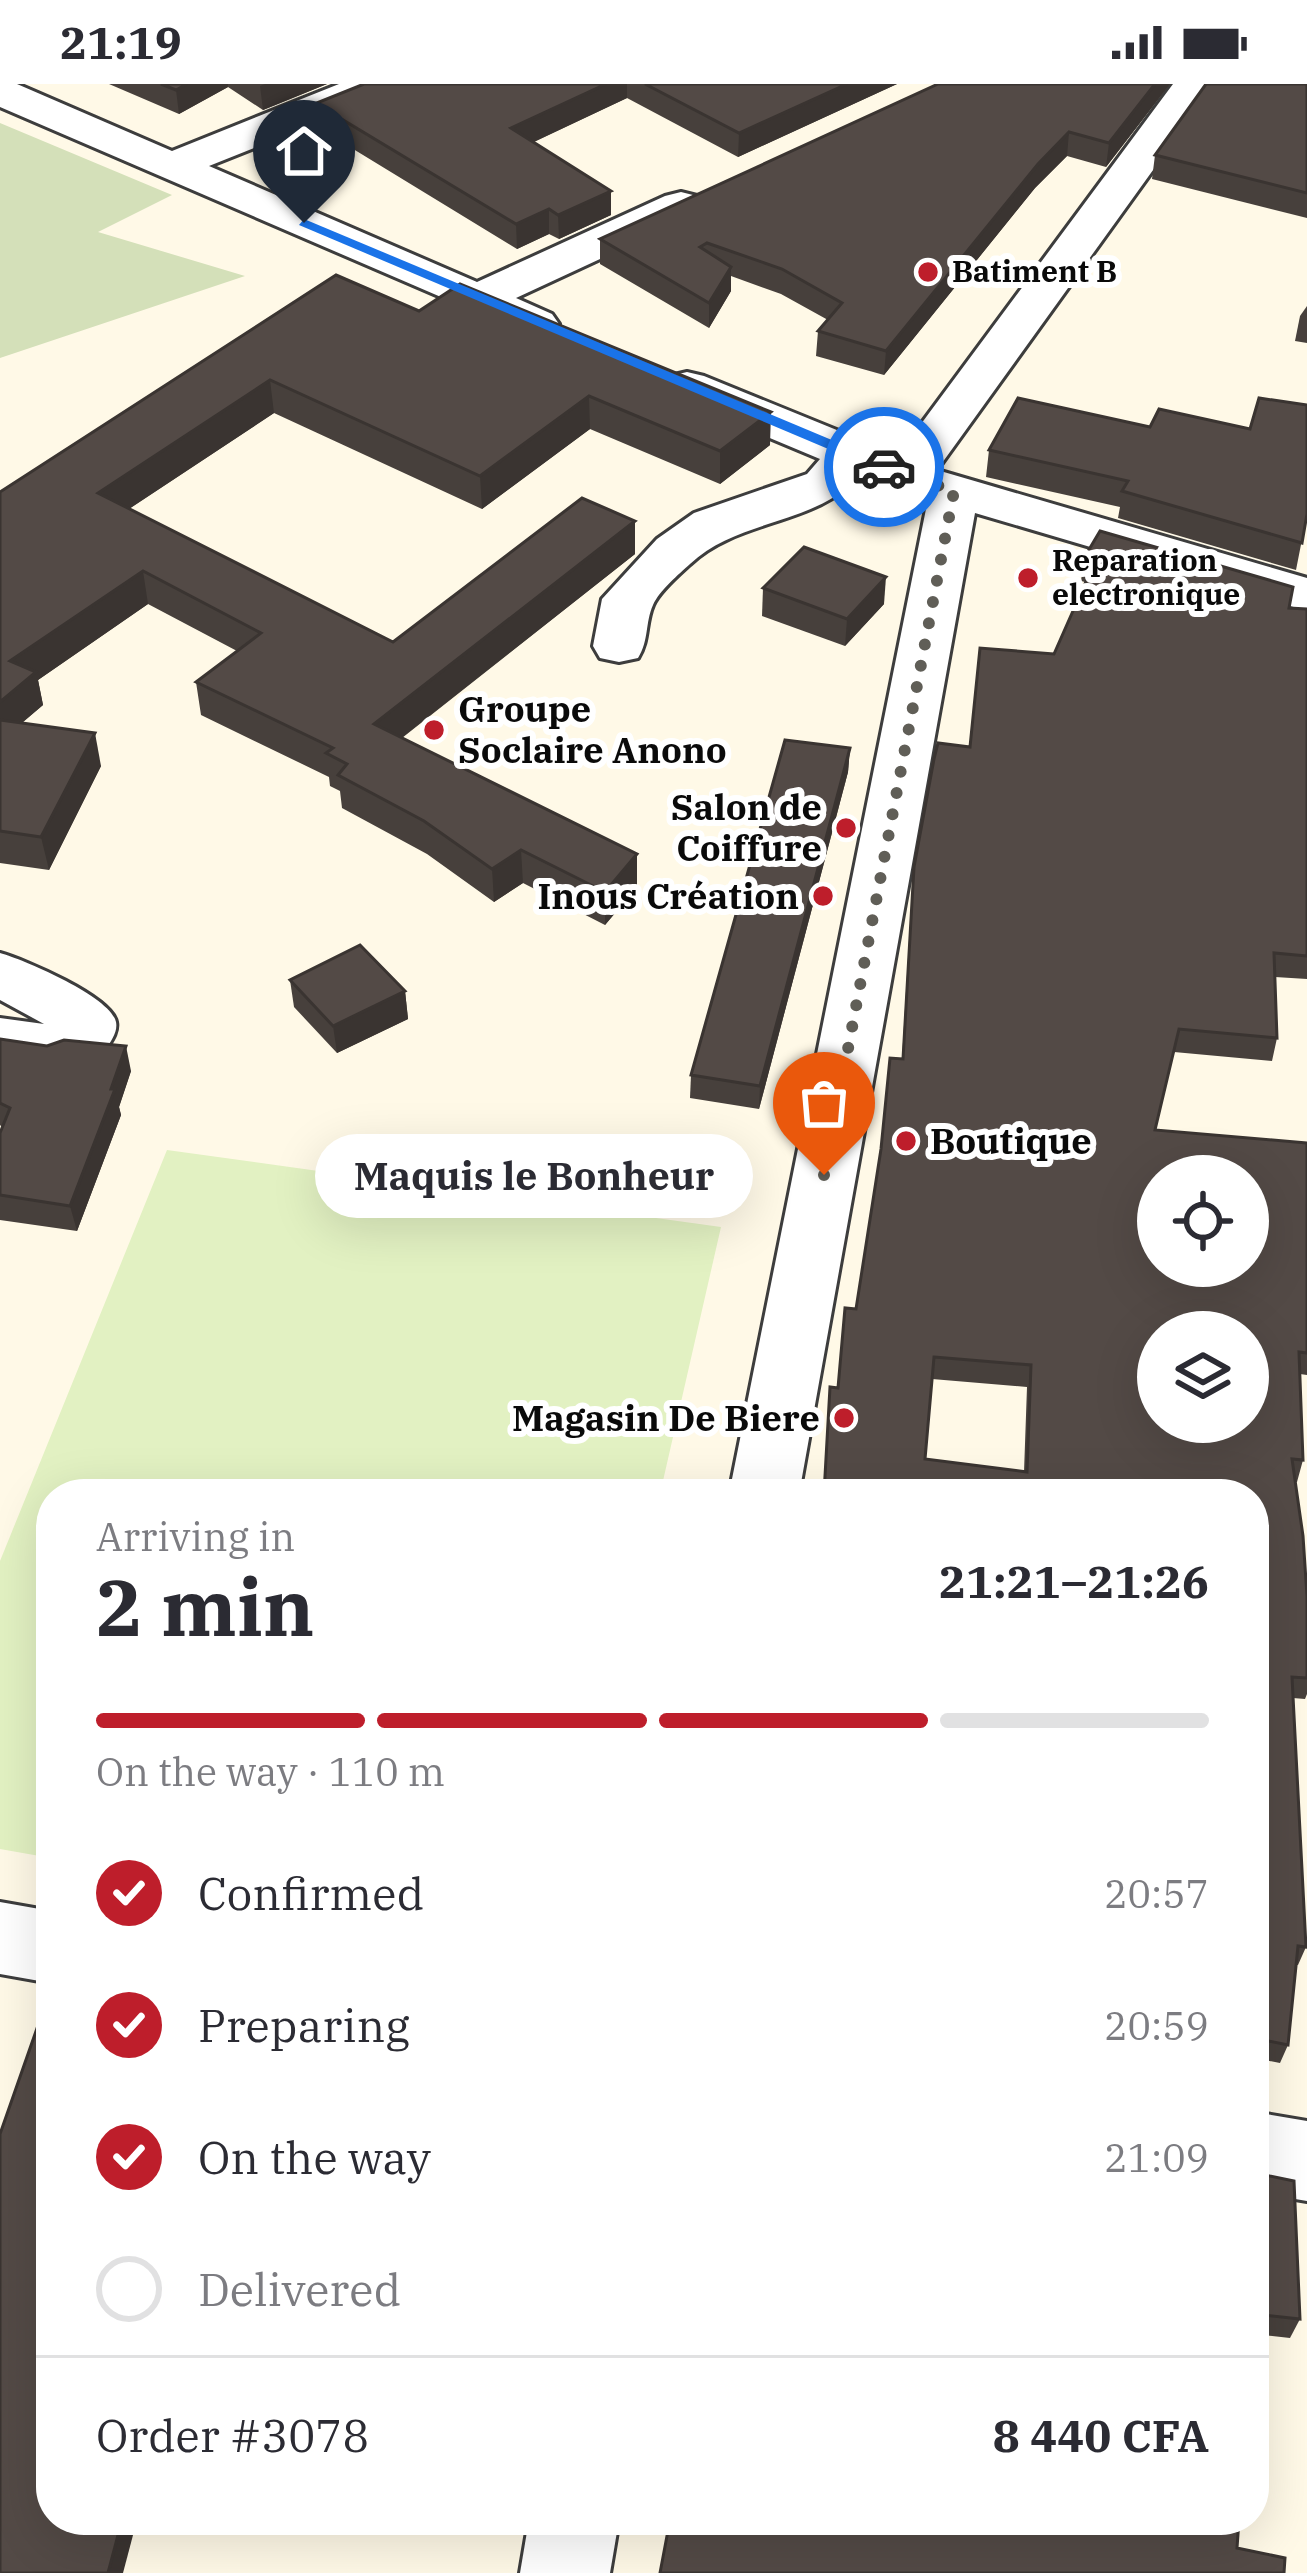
<!DOCTYPE html>
<meta charset="utf-8">
<style>
:root{--surface:#fff;--page:#f7f7f7;--text:#2b2b33;--muted:#7c7c81;--line:#e1e1e2;--accent:#be1e2b}
body{margin:0;font-family:"IBM Plex Serif",serif;background:var(--page);color:var(--text);height:100vh;display:flex;flex-direction:column;font-size:45px;white-space:nowrap}
*{box-sizing:border-box;margin:0}
p{font-size:39px;color:var(--muted)}
.icon{flex:none;width:66px;height:66px;fill:none;stroke:currentColor;stroke-width:2;stroke-linecap:round;stroke-linejoin:round}
.map{position:relative;flex:1;overflow:hidden}
.panel{position:absolute;left:36px;top:1395px;width:1233px;height:1056px;display:flex;flex-direction:column;background:var(--surface);border-radius:48px;box-shadow:0 12px 48px #0002}
.panel>*{flex:none}
.controls{position:absolute;left:1137px;top:1071px;display:grid;gap:24px}
.controls a{display:grid;place-items:center;width:132px;height:132px;border-radius:50%;background:var(--surface);box-shadow:0 12px 48px #0002;font-size:60px}
.pin{position:absolute;display:grid;place-items:center;width:102px;height:102px;color:#fff;margin:-123px -51px;border-radius:50% 50% 50% 0;rotate:-45deg;box-shadow:0 0 12px #0007}
.pin .icon{rotate:45deg}
.courier{position:absolute;display:grid;place-items:center;width:120px;height:120px;margin:-60px;border:9px solid #1a73e8;border-radius:50%;background:#fff;color:#222;box-shadow:0 3px 15px #0007}
.bubble{position:absolute;height:84px;border-radius:42px;background:var(--surface);box-shadow:0 12px 48px #0002;font-size:39px;font-weight:700;line-height:84px;text-align:center}
.headline em{font-style:normal;font-weight:700}
.headline div{display:flex;flex-direction:column-reverse}
.headline{display:flex;align-items:center;justify-content:space-between;height:204px;padding:0 60px}
h1{font-size:78px;font-weight:700;line-height:90px}
.bar{display:grid;grid-template-columns:repeat(4,1fr);gap:18px 12px;align-content:center;height:144px;padding:0 60px}
.bar i{height:15px;border-radius:9px;background:var(--line)}
.bar .on{background:var(--accent)}
.bar p{grid-column:span 4}
.line{display:flex;align-items:center;gap:30px;padding:0 60px;border-top:3px solid var(--line)}
.line div{flex:1}
ol{padding:0 60px;list-style:none}
li{display:flex;align-items:center;gap:36px;height:132px}
li p{margin-inline-start:auto}
li .icon{padding:12px;border-radius:50%;background:var(--accent);color:#fff;stroke-width:4}
li:last-child{color:var(--muted)}
li i{width:66px;height:66px;border:6px solid var(--line);border-radius:50%}
.status{display:flex;justify-content:space-between;align-items:center;height:84px;padding:0 60px;background:var(--surface);direction:ltr}
.status svg{height:33px;fill:currentColor}
.map>svg:first-child{display:block}
.cemetery{fill:#d4e0b9}
.pitch{fill:#e2f1c2}
.lines{fill:none;stroke-linecap:round;stroke-linejoin:round}
.minor-casing{stroke:#3d3d3d;stroke-width:6}
.minor{fill:#fff;fill-rule:evenodd}
.wall{fill:#47403c;fill-rule:evenodd}
.shaded-wall{fill:#3a3431}
.building{fill:#534a46;stroke:#3a3431;stroke-width:3;fill-rule:evenodd}
.route{fill:#1a73e8}
.done{stroke:#605e57;stroke-width:12;stroke-dasharray:0 21.6}
.poi-dot{fill:#be1e2b;stroke:#fff;stroke-width:4.5}
.labels{text-anchor:middle;stroke-width:12;stroke-linejoin:round;paint-order:stroke}
.far-poi-label{font-size:30px;font-weight:bold;fill:#0a0a0a;stroke:#fff;text-anchor:start}
.poi-label{font-size:36px;font-weight:bold;fill:#0a0a0a;stroke:#fff;text-anchor:end}
</style>
<div class="status"><b>21:19</b><svg viewBox="0 0 49 12"><path d="M0 12V9h3v3zM5 12V6h3v6zM10 12V3h3v9zM15 12V0h3v12zM26 1h20v11H26zM47 4h2v5h-2z"/></svg></div>
<div class="map">
<svg width="1307" height="2489" viewBox="0 0 1307 2489">
<rect width="100%" height="100%" fill="#fff9e7"/>
<path class="cemetery" d="M0 39 172 111 98 148 245 192 0 274Z"/>
<path class="pitch" d="M167 1066 721 1143 660 1410H51V1774L0 1765V1477Z"/>
<g class="lines">
<g class="minor-casing">
<g id="minor">
<path d="M0 0H17L172 67 339 0H397L391 9 209 82 477 198 665 112 681 108 697 112 703 121 697 130 516 214 552 230 559 240 552 250 536 254 0 23Z"/>
<path d="M1173 0H1215L937 386 1307 494V527L975 429 799 1410H729L928 415 859 391C819 441 738 434 690 480 679 490 659 507 653 521 645 539 649 557 638 574L619 578 600 574 593 562 602 515 657 455 694 429 807 390 820 375 670 312 663 302 670 292 687 288 704 292 898 371Z"/>
<path d="M0 869C25 876 111 913 116 938 118 948 111 957 106 965L54 983 0 976V934L44 940 0 916Z"/>
<path d="M0 1818 51 1827V1899L0 1890Z"/>
<path d="M1254 2028 1307 2037V2117L1254 2108Z"/>
<path d="M529 2436H619L610 2489H520Z"/>
</g>
</g>
<use href="#minor" class="minor"/>
</g>
<g class="wall">
<path d="M109 0H327L263 26 228 3 179 30Z"/>
<path d="M364 0H897L738 73 627 14 534 58 611 107V131L559 155 549 150 517 165 345 60 327 67 301 50 299 26Z"/>
<path d="M938 0H1170L1106 83 1067 72 1035 104 884 291 816 272 818 247 828 236 781 210 731 192V207L709 244 600 180V155Z"/>
<path d="M1307 0V134L1152 95 1155 71Z"/>
<path d="M1307 222V259L1295 257 1300 232Z"/>
<path d="M419 227 770 361 720 400 590 345 482 425 274 329 129 425 393 558 635 437V470L402 654 637 803 605 841 523 799 494 818 427 770 342 724 340 707 330 702 329 693 201 631 196 598 237 567 148 520 38 596 43 621 22 639 101 682 49 786 0 779V408Z"/>
<path d="M989 366 1307 430 1296 486 1118 434 1120 423 986 393Z"/>
<path d="M1084 474 1289 524 1307 525V895L1275 893 1277 954 1272 977 1174 968 1155 1046 1307 1059V1291L1300 1290 1303 1376 1297 1398H1295L1307 1512V1610L1305 1615 1293 1614 1306 1863 1298 1881H1296L1288 1961 1280 1979 1254 1974V1410H823L838 1304 856 1225 902 975 912 806 1054 570 1085 498 1081 497ZM932 1295 1027 1303 1024 1388 925 1375Z"/>
<path d="M763 504 884 520 845 562 762 532Z"/>
<path d="M850 664 848 688 759 1025 690 1014 691 991Z"/>
<path d="M290 896 405 907 408 935 337 969 294 923Z"/>
<path d="M0 955 131 987 119 1023 121 1031 77 1147 0 1136V1049L2 1043 0 1041Z"/>
<path d="M1254 2073 1300 2235 1290 2254 1254 2250Z"/>
</g>
<g class="shaded-wall">
<path d="M187 0H228V3L179 30 176 6Z"/>
<path d="M265 0H327L263 26 260 2Z"/>
<path d="M606 0H627V14L512 68 511 44Z"/>
<path d="M847 0H897L738 73 739 49Z"/>
<path d="M1155 0H1170L1106 83 1109 59Z"/>
<path d="M343 36 345 60 327 67 325 43Z"/>
<path d="M1069 48 1067 72 1035 104 884 291 886 267 1038 80Z"/>
<path d="M611 107V131L559 155 558 131Z"/>
<path d="M549 125V150L517 165 516 140Z"/>
<path d="M731 183V207L709 244V219Z"/>
<path d="M270 296 274 329 103 442 98 409Z"/>
<path d="M589 312 590 345 482 425 480 392Z"/>
<path d="M771 328 770 361 720 400V367Z"/>
<path d="M635 437V470L377 673 374 640Z"/>
<path d="M143 487 148 520 38 596 43 621 0 657V618L10 577Z"/>
<path d="M886 493 884 520 845 562 847 535Z"/>
<path d="M95 649 101 682 49 786 41 753Z"/>
<path d="M850 664 848 688 759 1025 760 1002Z"/>
<path d="M521 766 523 799 494 818 492 785Z"/>
<path d="M637 770V803L605 841V808Z"/>
<path d="M405 907 408 935 337 969 333 942Z"/>
<path d="M126 962 131 987 119 1023 121 1031 77 1147 70 1122Z"/>
<path d="M122 2436H137L123 2489H108Z"/>
</g>
<g class="building">
<path d="M161 0H187L176 6Z"/>
<path d="M364 0H606L511 44 611 107 558 131 549 125 516 140 343 36 325 43 299 26Z"/>
<path d="M645 0H847L739 49Z"/>
<path d="M938 0H1155L1109 59 1069 48 1038 80 886 267 818 247 842 219 782 185 707 159 700 163 731 183 709 219 600 155Z"/>
<path d="M1206 0H1307V109L1155 71Z"/>
<path d="M336 191 419 227 460 200 771 328 720 367 589 312 480 392 270 296 98 409 393 558 582 414 635 437 374 640 637 770 605 808 521 766 492 785 424 737 338 691 347 680 326 669 333 664 196 598 261 549 143 487 10 577 36 588 0 618V408Z"/>
<path d="M1018 314 1150 343 1159 325 1250 345 1259 314 1307 321V430L1302 459 1122 407 1128 397 989 366Z"/>
<path d="M1100 447 1293 503 1289 524 1307 525V872L1274 869 1277 954 1179 945 1155 1046 1307 1059V1269L1299 1268 1303 1376 1292 1375 1303 1452 1307 1512V1594L1292 1593 1306 1863 1298 1862 1288 1961 1254 1954V1410H824L830 1303 838 1304 845 1224 856 1225 881 1065 890 974 903 975 914 783 934 675 938 659 970 663 980 564 1054 570 1095 477 1084 474ZM1158 1092H1248V1182H1158ZM1158 1248H1248V1338H1158ZM934 1273 1031 1281 1027 1388 925 1375Z"/>
<path d="M804 463 886 493 847 535 763 504Z"/>
<path d="M0 636 95 649 41 753 0 747Z"/>
<path d="M785 656 850 664 760 1002 691 991Z"/>
<path d="M360 861 405 907 333 942 290 896Z"/>
<path d="M0 955 47 962 64 956 126 962 111 1005H115L70 1122 0 1111V1049L10 1024 0 1019Z"/>
<path d="M49 1910H51V2436H122L108 2489H0V2050Z"/>
<path d="M1254 2073 1259 2074 1260 2090 1294 2097 1300 2235 1254 2230Z"/>
<path d="M670 2436H1239L1237 2464 1285 2474 1284 2489H660Z"/>
</g>
<path class="route" d="M304 135 889 380 891 383 878 386 299 141Z"/>
<g class="lines">
<path class="done" d="M824 1091 954 407 884 383"/>
</g>
<g class="poi-dot">
<circle cx="928" cy="188" r="12"/>
<circle cx="1028" cy="494" r="12"/>
<circle cx="434" cy="646" r="12"/>
<circle cx="846" cy="744" r="12"/>
<circle cx="823" cy="812" r="12"/>
<circle cx="906" cy="1057" r="12"/>
<circle cx="844" cy="1334" r="12"/>
</g>
<g class="labels">
<g class="far-poi-label">
<text x="952" y="198">Batiment B</text>
<text x="1052" y="487">Reparation<tspan x="1052" dy="34">electronique</tspan></text>
</g>
<g class="poi-label">
<text x="458" y="638" text-anchor="start">Groupe<tspan x="458" dy="41">Soclaire Anono</tspan></text>
<text x="822" y="736">Salon de<tspan x="822" dy="41">Coiffure</tspan></text>
<text x="799" y="825">Inous Création</text>
<text x="930" y="1070" text-anchor="start">Boutique</text>
<text x="820" y="1347">Magasin De Biere</text>
</g>
</g>
</svg>
<div class="controls">
<a><svg class="icon" aria-label="locate" viewBox="0 0 24 24"><circle cx="12" cy="12" r="6"/><path d="M12 2v4M12 18v4M2 12h4M18 12h4"/></svg></a>
<a><svg class="icon" aria-label="layers" viewBox="0 0 24 24"><path d="M12 4l9 5-9 5-9-5zM3 14l9 5 9-5"/></svg></a>
</div>
<div class="pin" style="left:824px;top:1091px;background:#ea580c"><svg class="icon" aria-label="bag" viewBox="0 0 24 24"><path d="M5 8h14l-1 12H6zM9 8a3 3 0 0 1 6 0"/></svg></div>
<div class="pin" style="left:304px;top:139px;background:#1f2937"><svg class="icon" aria-label="home" viewBox="0 0 24 24"><path d="M3 11l9-7 9 7M6 9v11h12V9"/></svg></div>
<div class="courier" style="left:884px;top:383px"><svg class="icon" aria-label="car" viewBox="0 0 24 24"><path d="M5 17H2v-5l4-1 3-4h7l3 4 3 1v5h-3M9 17h6M6 11h13"/><circle cx="7" cy="17" r="2"/><circle cx="17" cy="17" r="2"/></svg></div>
<div class="bubble" style="left:315px;top:1050px;width:438px">Maquis le Bonheur</div>
<section class="panel">
<div class="headline"><div><h1>2 min</h1><p>Arriving in</p></div><em>21:21–21:26</em></div>
<div class="bar"><i class="on"></i><i class="on"></i><i class="on"></i><i></i><p>On the way · 110 m</p></div>
<ol>
<li><svg class="icon" aria-label="check" viewBox="0 0 24 24"><path d="M5 12l5 5 9-10"/></svg>Confirmed<p>20:57</p></li>
<li><svg class="icon" aria-label="check" viewBox="0 0 24 24"><path d="M5 12l5 5 9-10"/></svg>Preparing<p>20:59</p></li>
<li><svg class="icon" aria-label="check" viewBox="0 0 24 24"><path d="M5 12l5 5 9-10"/></svg>On the way<p>21:09</p></li>
<li><i></i>Delivered</li>
</ol>
<div class="line" style="height:156px"><div>Order #3078</div><b>8 440 CFA</b></div>
</section>
</div>
